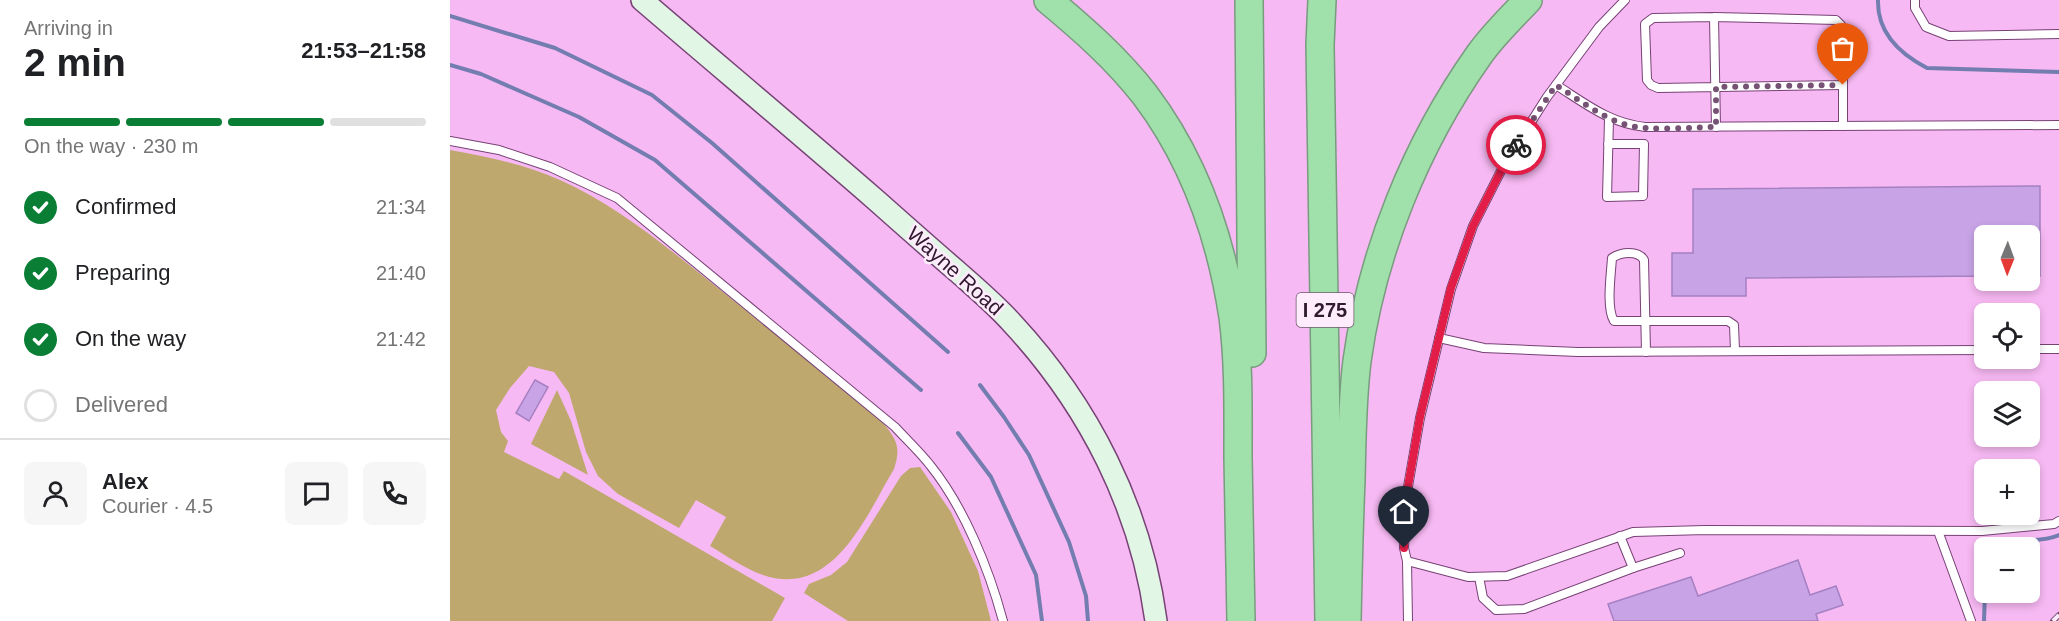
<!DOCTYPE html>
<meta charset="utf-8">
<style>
:root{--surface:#fff;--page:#f6f6f6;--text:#202124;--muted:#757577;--line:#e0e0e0;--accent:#0a7e35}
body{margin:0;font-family:Helvetica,sans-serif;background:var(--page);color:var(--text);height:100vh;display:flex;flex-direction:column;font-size:22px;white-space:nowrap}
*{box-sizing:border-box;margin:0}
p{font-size:20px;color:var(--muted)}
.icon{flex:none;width:33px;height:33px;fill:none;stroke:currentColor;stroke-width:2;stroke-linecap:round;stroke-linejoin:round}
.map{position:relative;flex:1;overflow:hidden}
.details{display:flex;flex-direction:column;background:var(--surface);width:450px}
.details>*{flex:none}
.needle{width:39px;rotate:181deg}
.fabs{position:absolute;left:1524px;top:225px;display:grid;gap:12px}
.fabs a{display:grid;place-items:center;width:66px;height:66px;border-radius:9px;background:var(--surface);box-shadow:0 3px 9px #0003;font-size:30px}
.pin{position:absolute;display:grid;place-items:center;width:51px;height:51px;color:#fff;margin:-62px -26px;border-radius:50% 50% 50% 0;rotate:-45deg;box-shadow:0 0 6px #0007}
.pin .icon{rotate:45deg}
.courier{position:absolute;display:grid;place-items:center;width:60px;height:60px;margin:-30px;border:4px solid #e11d48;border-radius:50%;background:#fff;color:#222;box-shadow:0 2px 8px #0007}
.headline em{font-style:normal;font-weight:600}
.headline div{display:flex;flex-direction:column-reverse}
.headline{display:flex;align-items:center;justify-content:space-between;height:102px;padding:0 24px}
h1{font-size:39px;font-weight:600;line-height:45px}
.bar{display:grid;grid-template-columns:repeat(4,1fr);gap:9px 6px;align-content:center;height:72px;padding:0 24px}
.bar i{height:8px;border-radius:4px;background:var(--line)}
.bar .selected{background:var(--accent)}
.bar p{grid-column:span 4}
.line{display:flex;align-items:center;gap:15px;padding:0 24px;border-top:2px solid var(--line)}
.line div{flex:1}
.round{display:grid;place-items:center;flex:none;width:63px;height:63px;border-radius:9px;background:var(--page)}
ol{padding:0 24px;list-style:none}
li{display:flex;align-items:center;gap:18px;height:66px}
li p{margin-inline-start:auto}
li .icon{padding:6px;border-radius:50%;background:var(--accent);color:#fff;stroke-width:4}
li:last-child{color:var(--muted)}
li i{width:33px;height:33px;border:3px solid var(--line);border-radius:50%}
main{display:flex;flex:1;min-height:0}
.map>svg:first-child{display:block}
.green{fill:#bfa86e}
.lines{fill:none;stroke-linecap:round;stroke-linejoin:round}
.stream{stroke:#737db0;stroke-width:4}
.building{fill:#c8a4e7;stroke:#a480c2;stroke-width:1.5}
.service-casing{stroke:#774275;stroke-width:10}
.secondary-casing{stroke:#774275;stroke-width:24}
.motorway-casing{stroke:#799b7f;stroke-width:30}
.service{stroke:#fff;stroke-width:8}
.secondary{stroke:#e2f6e6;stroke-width:21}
.motorway{stroke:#a0e0aa;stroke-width:27}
.rail-casing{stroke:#6e4b6c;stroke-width:6}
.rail{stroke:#feebfc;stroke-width:4;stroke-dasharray:11;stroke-linecap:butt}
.done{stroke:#765274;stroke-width:6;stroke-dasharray:0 10.8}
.route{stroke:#e11d48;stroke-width:8}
.labels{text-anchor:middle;stroke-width:5;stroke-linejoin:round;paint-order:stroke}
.shield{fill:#feebfc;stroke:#6e596c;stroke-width:1.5}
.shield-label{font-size:20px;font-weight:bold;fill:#301a2f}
.street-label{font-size:21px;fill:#301a2f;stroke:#feebfc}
</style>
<main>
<section class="details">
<div class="headline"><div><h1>2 min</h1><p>Arriving in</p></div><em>21:53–21:58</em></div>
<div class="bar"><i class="selected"></i><i class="selected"></i><i class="selected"></i><i></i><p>On the way · 230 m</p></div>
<ol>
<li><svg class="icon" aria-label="check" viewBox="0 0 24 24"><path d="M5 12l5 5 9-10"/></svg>Confirmed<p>21:34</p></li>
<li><svg class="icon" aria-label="check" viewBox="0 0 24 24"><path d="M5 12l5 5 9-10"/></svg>Preparing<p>21:40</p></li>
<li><svg class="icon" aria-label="check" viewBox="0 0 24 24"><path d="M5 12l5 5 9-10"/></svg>On the way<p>21:42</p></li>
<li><i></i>Delivered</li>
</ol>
<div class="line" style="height:108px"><a class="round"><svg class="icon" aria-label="person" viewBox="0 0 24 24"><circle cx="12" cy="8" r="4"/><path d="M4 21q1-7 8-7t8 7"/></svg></a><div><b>Alex</b><p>Courier · 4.5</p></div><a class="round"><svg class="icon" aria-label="chat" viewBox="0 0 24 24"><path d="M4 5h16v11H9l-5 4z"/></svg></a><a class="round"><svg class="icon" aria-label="phone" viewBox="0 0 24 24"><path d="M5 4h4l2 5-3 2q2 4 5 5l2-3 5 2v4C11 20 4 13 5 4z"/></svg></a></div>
</section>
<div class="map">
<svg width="1609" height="621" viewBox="0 0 1609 621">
<rect width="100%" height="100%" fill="#f7b9f3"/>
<g class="green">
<path d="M0 150C37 157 75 164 110 180 168 206 218 248 268 288 324 333 379 378 434 424 447 440 451 448 444 469 416 516 383 599 313 575 295 569 277 556 260 546L276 517 246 500 229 528 168 494 148 476 136 452 119 393 104 372 79 366 60 388 46 410 51 432 58 441 54 452 109 479 114 471 335 598 322 621H0Z"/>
<path d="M107 390 121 421 138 475 81 444Z"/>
<path d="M470 467 501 512 528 571 541 621H398L354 593 359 584 381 575 397 562 451 476 460 468Z"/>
</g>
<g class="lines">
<g class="stream">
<path d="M1428 0C1427 33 1450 54 1477 68L1609 72"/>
<path d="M0 16 105 48 202 95 262 143 498 352"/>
<path d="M0 65 31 74 129 117 205 160 471 390"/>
<path d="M530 385 554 417 579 455 619 542 636 596 638 621"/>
<path d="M508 433 541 477 586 575 592 621"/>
<path d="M1545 548C1565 537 1589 544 1609 535"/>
<path d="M1534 621 1535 592"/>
</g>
</g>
<g class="building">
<path d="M1590 186V276H1580V236H1534V276L1296 278V296H1222V253H1243V189Z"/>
<path d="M85 380 98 387 79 421 66 413Z"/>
<path d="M1348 560 1360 595 1386 586 1393 605 1366 614 1368 621H1164L1158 604 1241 577 1248 596Z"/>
</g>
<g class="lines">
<g class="service-casing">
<g id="service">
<path d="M1465 0V8L1476 27 1499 36 1609 34"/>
<path d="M1264 17 1386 20 1391 25 1393 31V85L1208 88 1201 85 1197 80 1195 24 1203 18 1264 17 1266 127"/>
<path d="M1106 85C1136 104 1159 123 1195 127L1609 125"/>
<path d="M1393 85V126"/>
<path d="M0 141 49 150 100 167 167 198 445 427C457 440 470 452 480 465 514 507 539 569 553 621"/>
<path d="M1158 144H1194L1193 196 1157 197 1159 119"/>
<path d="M989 338 1034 348 1128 352 1534 350"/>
<path d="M1580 349H1609"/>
<path d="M1196 352 1194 260C1188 250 1171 252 1162 258 1161 274 1156 308 1164 321H1278L1284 325 1285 351"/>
<path d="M1488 531 1521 621"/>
<path d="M957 561 1018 577 1057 576 1183 532 1255 530 1532 531 1604 524 1609 521"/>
<path d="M1183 568 1230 553"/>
<path d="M1029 577 1033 598 1046 610 1074 609 1183 568 1170 536"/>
<path d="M958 621 957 561 954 548 956 498 970 418 1001 289 1023 226 1055 163 1097 97 1149 27 1175 0"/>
</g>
</g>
<g class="secondary-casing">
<path id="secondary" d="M192 0C270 67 349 133 427 201 454 225 481 249 509 273 527 289 546 305 562 323 639 406 691 508 706 621"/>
</g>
<g class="motorway-casing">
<g id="motorway">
<path d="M598 0C633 29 667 59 695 95 744 160 771 238 783 317 789 363 788 411 788 457 789 512 790 566 791 621"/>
<path d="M799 0 802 353"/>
<path d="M872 0 870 45 879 621"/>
<path d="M897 621C898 574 899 527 901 480 902 440 902 401 907 361 922 252 966 144 1029 55 1043 35 1061 18 1078 0"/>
</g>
</g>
<use href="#service" class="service"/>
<use href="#secondary" class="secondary"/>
<use href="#motorway" class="motorway"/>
<g class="rail-casing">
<path id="rail" d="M1603 621 1609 615"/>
</g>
<use href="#rail" class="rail"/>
</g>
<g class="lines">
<path class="done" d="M1066 145 1106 85C1128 99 1149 116 1174 124 1197 132 1241 127 1266 127V87L1393 85"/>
<path class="route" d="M954 548 956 498 970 417 1001 288 1023 226 1055 163 1066 145"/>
</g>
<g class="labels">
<rect class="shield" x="846.5" y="293" width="57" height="34" rx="4.5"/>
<g class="shield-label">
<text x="875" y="317">I 275</text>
</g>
<g class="street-label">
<text transform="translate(505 271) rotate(42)" y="7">Wayne Road</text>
</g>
</g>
</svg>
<div class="fabs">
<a><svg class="needle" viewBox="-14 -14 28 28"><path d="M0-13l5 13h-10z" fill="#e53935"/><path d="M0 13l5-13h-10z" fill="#757577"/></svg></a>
<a><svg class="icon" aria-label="locate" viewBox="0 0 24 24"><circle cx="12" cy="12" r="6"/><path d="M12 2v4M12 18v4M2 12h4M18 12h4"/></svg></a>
<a><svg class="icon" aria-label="layers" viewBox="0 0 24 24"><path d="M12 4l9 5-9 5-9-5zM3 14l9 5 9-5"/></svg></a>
<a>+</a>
<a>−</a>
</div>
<div class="pin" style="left:1393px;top:85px;background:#ea580c"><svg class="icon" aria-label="bag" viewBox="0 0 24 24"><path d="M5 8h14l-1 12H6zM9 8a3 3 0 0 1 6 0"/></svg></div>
<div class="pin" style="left:954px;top:548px;background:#1f2937"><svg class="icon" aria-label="home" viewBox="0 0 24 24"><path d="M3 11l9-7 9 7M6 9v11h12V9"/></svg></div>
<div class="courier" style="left:1066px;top:145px"><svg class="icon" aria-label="bike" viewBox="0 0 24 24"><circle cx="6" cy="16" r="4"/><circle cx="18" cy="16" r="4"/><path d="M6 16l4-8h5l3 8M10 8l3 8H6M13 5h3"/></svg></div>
</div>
</main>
